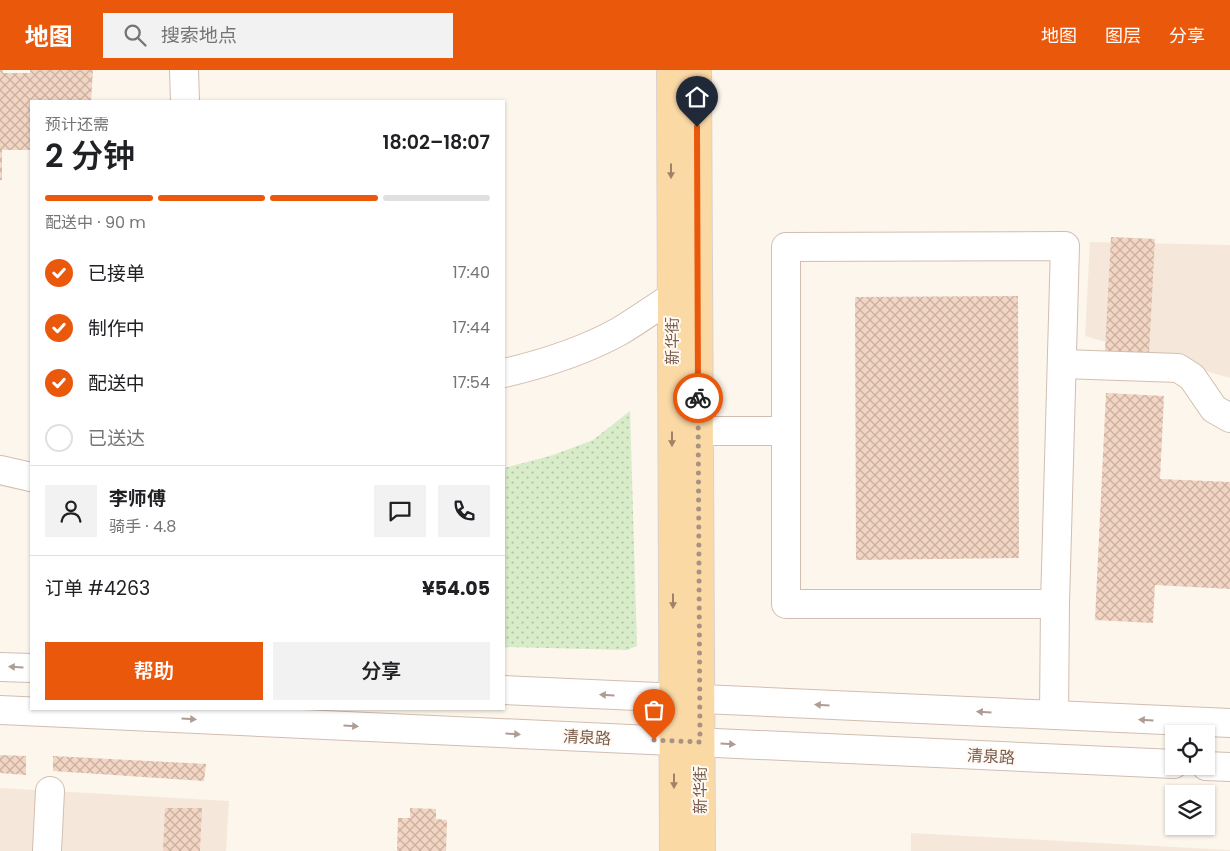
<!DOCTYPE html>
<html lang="zh">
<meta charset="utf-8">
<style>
:root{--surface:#fff;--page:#f2f2f2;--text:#202124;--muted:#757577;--line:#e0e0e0;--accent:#ea580c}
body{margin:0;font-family:Poppins,"Noto Sans SC",sans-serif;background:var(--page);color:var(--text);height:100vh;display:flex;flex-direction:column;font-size:19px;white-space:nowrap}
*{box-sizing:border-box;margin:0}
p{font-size:16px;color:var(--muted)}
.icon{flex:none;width:28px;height:28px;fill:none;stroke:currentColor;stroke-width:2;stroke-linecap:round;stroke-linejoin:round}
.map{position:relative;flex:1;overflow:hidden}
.side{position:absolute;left:30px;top:30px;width:475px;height:610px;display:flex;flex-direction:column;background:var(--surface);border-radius:0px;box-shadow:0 1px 4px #0004}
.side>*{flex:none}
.fabs{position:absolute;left:1165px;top:655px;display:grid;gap:10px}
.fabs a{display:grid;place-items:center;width:50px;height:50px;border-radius:0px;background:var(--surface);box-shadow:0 1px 4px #0004;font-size:25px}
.pin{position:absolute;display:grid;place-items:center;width:42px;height:42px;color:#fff;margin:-51px -21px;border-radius:50% 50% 50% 0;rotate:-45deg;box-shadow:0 0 5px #0007}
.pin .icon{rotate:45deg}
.courier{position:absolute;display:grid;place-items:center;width:50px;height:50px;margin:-25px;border:4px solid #ea580c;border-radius:50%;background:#fff;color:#222;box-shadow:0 1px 6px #0007}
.head em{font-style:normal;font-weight:600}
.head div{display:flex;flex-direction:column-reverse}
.head{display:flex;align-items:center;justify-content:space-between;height:85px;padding:0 15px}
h1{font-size:32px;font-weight:600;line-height:38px}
.bar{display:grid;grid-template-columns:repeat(4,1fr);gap:8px 5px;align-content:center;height:60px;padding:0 15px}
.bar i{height:6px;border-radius:4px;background:var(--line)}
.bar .active{background:var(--accent)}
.bar p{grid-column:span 4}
.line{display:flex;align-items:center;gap:12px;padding:0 15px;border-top:1px solid var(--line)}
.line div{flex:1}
.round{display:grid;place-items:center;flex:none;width:52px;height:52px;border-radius:0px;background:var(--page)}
ol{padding:0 15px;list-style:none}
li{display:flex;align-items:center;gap:15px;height:55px}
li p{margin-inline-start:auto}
li .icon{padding:5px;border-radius:50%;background:var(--accent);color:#fff;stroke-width:4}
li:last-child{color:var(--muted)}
li i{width:28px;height:28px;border:2px solid var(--line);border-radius:50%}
.primary-button{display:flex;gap:10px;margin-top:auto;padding:10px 15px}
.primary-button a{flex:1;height:58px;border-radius:0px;background:var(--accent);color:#fff;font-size:20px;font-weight:600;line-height:58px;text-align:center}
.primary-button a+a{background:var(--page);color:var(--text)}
header{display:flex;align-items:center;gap:30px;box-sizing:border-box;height:70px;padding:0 25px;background:var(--accent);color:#fff}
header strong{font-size:24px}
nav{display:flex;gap:28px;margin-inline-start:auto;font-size:18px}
.search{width:350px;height:45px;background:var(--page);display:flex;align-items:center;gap:12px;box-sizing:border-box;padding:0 18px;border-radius:0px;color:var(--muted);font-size:19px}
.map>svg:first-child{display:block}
.residential{fill:#f5e8da}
.grass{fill:url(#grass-dots)}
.building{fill:url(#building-cross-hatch)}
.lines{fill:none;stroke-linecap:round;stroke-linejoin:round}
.minor-casing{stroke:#d1beb0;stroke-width:30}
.major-casing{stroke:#dad1cd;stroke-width:30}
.minor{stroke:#fff;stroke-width:28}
.major{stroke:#fbd9a5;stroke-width:28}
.oneway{fill:#a18267}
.oneway2{fill:#af9d94}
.done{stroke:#a89285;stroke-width:5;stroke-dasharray:0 9}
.route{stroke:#ea580c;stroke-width:6}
.labels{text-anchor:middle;stroke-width:4;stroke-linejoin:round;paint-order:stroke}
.street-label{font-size:16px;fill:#7a5c4d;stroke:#fffaf3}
</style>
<header>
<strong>地图</strong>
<div class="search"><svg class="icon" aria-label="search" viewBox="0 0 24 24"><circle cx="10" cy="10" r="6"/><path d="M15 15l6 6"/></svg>搜索地点</div>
<nav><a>地图</a><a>图层</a><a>分享</a></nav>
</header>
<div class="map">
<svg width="1230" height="781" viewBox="0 0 1230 781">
<defs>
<pattern id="grass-dots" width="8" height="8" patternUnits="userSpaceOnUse" patternTransform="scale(1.25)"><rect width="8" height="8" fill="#d8ecc9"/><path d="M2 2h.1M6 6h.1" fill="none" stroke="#b4c2a5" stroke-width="1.8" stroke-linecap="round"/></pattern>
<pattern id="building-cross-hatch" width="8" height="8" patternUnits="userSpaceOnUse" patternTransform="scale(1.25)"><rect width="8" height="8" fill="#f3d5c3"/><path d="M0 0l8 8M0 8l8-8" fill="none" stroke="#cab0a1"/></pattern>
</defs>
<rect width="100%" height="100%" fill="#fdf6ec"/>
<g class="residential">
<path d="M1090 172 1230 175V308L1085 266Z"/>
<path d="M0 718 229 731 226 781H0Z"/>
<path d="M911 763 1230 780V781H911Z"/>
</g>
<path class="grass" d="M630 341 637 576 627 580 504 577V398L553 385 593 370Z"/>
<g class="building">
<path d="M0 0H3V3H30V0H93L91 31H31V80H2V110H0Z"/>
<path d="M1111 167 1155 169 1149 284 1105 281Z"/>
<path d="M1018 226 1019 488 856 490 855 227Z"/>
<path d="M1106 323 1164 326 1160 409 1230 412V519L1155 515 1153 553 1095 550Z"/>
<path d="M0 685 26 686V705L0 703Z"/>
<path d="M53 686 206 694 204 711 53 701Z"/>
<path d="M165 738H202L200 781H163Z"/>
<path d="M410 738 436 739V749L447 750 446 781H397L398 748H410Z"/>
</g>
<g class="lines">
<g class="minor-casing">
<g id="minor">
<path d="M184 0 185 31"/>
<path d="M1065 176 1055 534H786V177Z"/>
<path d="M1062 294 1178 298 1192 307 1214 339 1230 348"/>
<path d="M504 303C543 294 584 281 620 261 638 250 655 238 672 227"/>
<path d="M699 361H786"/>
<path d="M0 400 31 407"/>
<path d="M0 597 31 598"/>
<path d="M504 620 1230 653"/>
<path d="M0 640 1174 694"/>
<path d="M1054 645 1055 534"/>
<path d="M1206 696 1230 697"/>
<path d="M47 781 50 721"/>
</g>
</g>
<g class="major-casing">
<g id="major">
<path d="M671 0 674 781"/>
<path d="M697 0 701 781"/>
</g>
</g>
<use href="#minor" class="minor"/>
<use href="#major" class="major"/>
</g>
<defs><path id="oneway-solid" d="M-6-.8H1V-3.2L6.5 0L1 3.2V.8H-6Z" transform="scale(1.25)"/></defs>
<g class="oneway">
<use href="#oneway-solid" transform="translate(671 101) rotate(90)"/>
<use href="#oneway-solid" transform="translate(672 369) rotate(90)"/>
<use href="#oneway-solid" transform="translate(673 531) rotate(90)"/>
<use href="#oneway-solid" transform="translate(674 711) rotate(90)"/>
</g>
<g class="oneway2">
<use href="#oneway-solid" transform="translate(16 597) rotate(-177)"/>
<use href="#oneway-solid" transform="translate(607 625) rotate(-177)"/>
<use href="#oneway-solid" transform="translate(822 635) rotate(-177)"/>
<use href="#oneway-solid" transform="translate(984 642) rotate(-177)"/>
<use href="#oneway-solid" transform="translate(189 649) rotate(3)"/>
<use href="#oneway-solid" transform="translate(1146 650) rotate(-177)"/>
<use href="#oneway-solid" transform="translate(351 656) rotate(3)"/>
<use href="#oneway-solid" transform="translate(513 664) rotate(3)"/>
<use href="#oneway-solid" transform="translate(728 674) rotate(3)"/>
</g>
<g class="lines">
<path class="done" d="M654 670 700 672 698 328"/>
<path class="route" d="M697 57 698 328"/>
</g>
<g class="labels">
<g class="street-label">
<text transform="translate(672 271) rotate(-90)" y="6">新华街</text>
<text transform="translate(587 667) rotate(3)" y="6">清泉路</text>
<text transform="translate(991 686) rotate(3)" y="6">清泉路</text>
<text transform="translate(700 720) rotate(-90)" y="6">新华街</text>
</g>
</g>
</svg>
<div class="fabs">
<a><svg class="icon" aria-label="locate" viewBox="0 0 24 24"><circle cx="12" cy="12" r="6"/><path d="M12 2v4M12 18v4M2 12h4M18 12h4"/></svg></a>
<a><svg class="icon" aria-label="layers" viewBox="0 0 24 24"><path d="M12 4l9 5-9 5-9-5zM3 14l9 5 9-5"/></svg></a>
</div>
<div class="pin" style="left:654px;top:670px;background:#ea580c"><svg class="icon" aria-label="bag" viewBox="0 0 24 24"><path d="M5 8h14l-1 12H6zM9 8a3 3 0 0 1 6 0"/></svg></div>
<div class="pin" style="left:697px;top:57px;background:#1f2937"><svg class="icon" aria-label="home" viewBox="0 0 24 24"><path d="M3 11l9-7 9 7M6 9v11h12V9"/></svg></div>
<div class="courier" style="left:698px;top:328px"><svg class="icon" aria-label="bike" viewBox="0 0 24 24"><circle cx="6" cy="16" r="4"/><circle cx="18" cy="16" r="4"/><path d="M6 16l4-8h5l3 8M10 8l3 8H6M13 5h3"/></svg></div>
<section class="side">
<div class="head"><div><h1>2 分钟</h1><p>预计还需</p></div><em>18:02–18:07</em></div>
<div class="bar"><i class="active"></i><i class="active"></i><i class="active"></i><i></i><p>配送中 · 90 m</p></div>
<ol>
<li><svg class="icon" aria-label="check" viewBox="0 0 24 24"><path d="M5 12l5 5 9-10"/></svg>已接单<p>17:40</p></li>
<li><svg class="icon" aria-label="check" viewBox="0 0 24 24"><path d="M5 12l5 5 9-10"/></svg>制作中<p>17:44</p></li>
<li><svg class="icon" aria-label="check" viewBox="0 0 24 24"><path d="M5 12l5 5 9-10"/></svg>配送中<p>17:54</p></li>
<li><i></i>已送达</li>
</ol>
<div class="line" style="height:90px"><a class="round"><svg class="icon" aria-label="person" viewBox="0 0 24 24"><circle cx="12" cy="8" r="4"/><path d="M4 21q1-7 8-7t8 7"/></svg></a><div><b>李师傅</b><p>骑手 · 4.8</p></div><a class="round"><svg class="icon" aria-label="chat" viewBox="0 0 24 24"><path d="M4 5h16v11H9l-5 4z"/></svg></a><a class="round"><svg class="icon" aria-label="phone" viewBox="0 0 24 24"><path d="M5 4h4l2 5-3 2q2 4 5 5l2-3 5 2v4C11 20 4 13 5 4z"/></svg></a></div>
<div class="line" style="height:65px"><div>订单 #4263</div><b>¥54.05</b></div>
<div class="primary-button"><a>帮助</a><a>分享</a></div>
</section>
</div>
